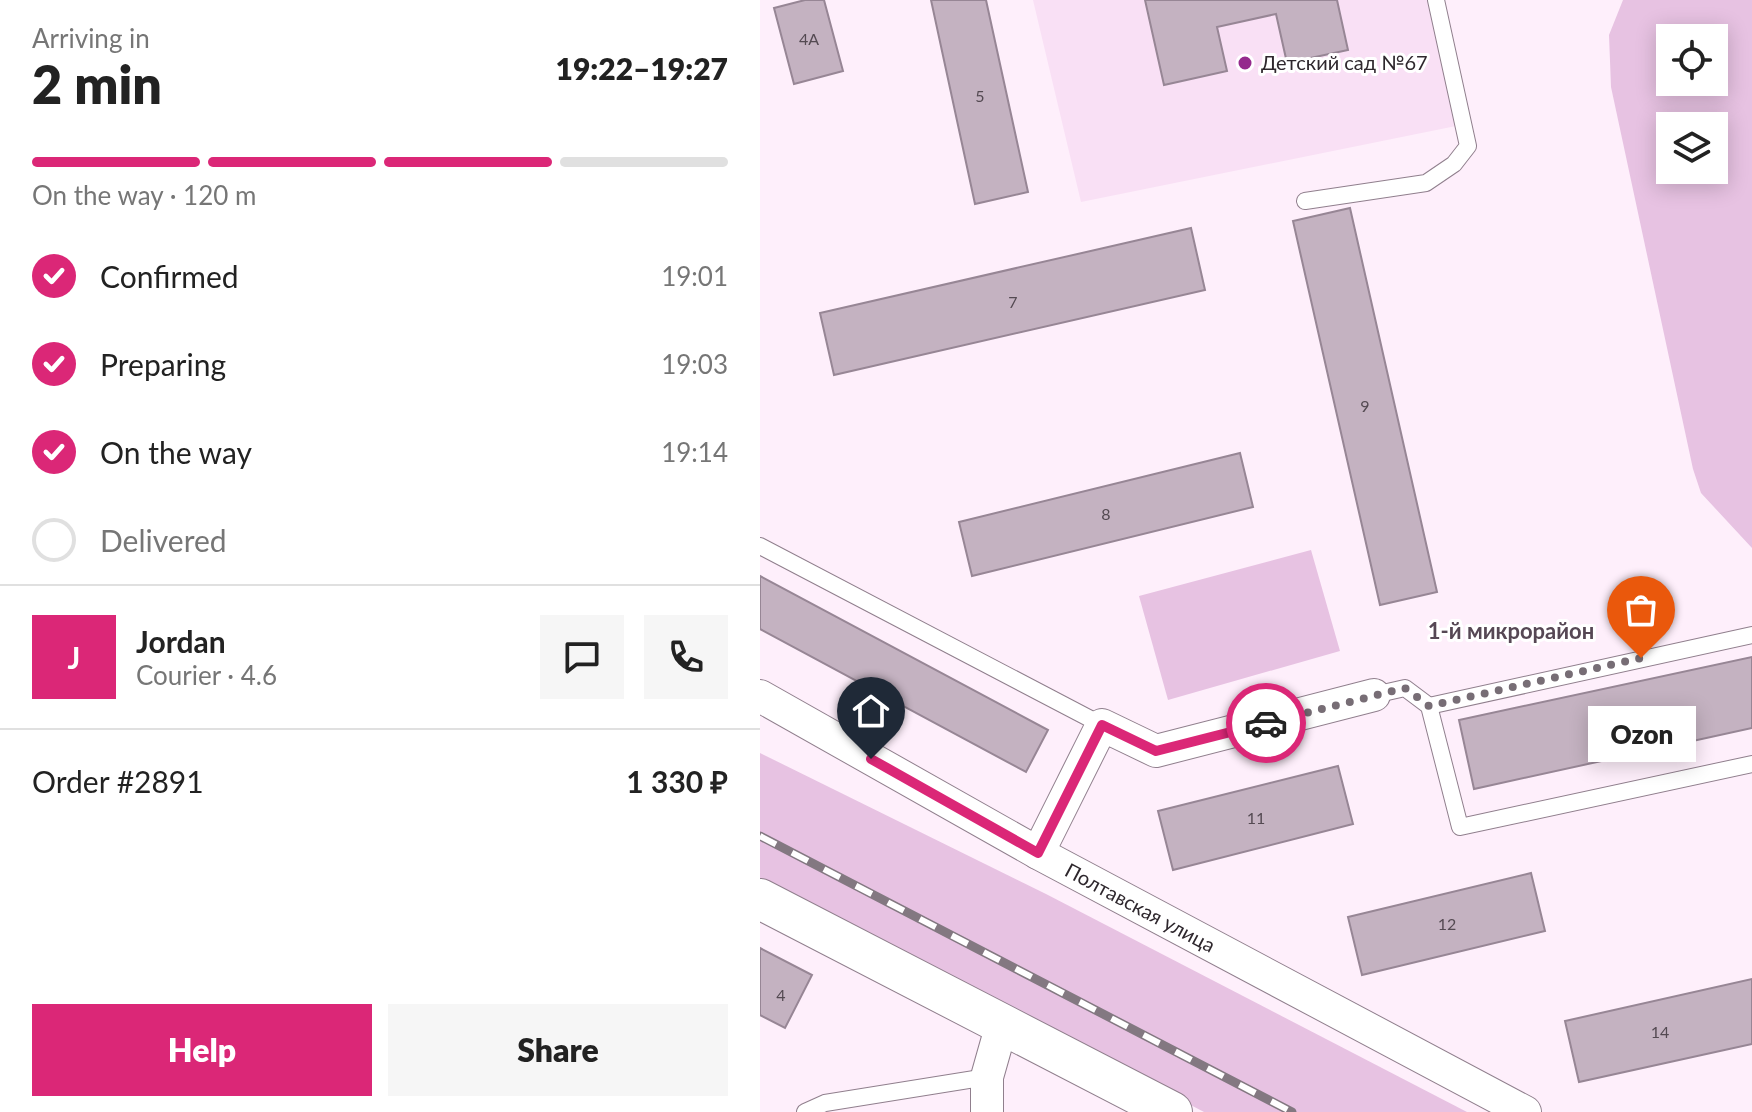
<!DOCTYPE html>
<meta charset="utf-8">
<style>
:root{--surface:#fff;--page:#f6f6f6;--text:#222;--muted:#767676;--line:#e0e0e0;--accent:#db2777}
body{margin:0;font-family:Lato,sans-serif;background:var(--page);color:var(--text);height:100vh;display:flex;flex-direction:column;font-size:30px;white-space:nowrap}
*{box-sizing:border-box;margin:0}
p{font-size:26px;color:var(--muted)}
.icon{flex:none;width:44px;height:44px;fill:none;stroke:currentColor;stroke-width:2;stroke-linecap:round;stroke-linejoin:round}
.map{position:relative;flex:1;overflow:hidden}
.details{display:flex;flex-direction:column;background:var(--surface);width:760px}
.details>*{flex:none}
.buttons{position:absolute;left:896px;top:24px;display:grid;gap:16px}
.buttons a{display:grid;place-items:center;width:72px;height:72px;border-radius:0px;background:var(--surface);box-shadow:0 4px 20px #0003;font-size:40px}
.pin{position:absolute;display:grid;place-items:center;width:68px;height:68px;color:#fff;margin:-82px -34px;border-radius:50% 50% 50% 0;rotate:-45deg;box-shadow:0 0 8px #0007}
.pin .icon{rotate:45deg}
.courier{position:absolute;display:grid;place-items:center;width:80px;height:80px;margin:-40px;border:6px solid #db2777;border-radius:50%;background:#fff;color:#222;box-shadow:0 2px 10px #0007}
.bubble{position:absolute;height:56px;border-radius:0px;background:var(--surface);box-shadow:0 4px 20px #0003;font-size:26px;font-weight:800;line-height:56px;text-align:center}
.overview em{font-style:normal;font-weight:800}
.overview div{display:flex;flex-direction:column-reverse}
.overview{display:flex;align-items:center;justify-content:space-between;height:136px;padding:0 32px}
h1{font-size:52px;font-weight:800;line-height:60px}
.bar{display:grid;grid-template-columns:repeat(4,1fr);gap:12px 8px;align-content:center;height:96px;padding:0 32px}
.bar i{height:10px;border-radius:6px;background:var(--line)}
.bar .selected{background:var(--accent)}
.bar p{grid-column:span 4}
.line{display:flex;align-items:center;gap:20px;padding:0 32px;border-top:2px solid var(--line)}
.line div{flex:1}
.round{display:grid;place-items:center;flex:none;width:84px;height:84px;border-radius:0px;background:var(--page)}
ol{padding:0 32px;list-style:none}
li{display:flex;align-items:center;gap:24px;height:88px}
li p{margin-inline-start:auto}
li .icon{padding:8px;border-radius:50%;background:var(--accent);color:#fff;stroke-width:4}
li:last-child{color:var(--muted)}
li i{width:44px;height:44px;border:4px solid var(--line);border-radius:50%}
.cta{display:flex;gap:16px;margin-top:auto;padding:16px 32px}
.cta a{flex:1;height:92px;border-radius:0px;background:var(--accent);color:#fff;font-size:32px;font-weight:800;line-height:92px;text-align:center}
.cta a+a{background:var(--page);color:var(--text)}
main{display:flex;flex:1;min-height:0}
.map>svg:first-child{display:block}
.built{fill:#f9e0f5}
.green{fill:#e7c2e2;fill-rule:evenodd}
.building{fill:#c4b2c1;stroke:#978695;stroke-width:2}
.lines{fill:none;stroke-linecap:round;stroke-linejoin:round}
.service-casing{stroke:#907f8d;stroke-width:18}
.minor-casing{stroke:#907f8d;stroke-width:34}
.tertiary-casing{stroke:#907f8d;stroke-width:42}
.service{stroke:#fff;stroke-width:16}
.minor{stroke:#fff;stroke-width:32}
.tertiary{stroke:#fff;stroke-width:40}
.rail-casing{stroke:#837881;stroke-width:9}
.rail{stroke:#fff;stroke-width:6;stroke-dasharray:18;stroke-linecap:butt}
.done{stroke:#776d75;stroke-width:8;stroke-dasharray:0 14.4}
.route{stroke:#db2777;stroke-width:10}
.poi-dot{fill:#952a8d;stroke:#fff;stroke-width:3}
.labels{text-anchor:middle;stroke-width:6;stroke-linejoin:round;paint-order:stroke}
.number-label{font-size:16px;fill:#544a52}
.poi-label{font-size:20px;fill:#2e272d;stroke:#fff;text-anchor:start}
.street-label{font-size:20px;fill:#2e272d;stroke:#fff}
.neighbourhood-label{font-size:22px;font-weight:bold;fill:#564754;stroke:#fff}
</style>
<main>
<section class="details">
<div class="overview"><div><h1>2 min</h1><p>Arriving in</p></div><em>19:22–19:27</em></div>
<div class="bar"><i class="selected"></i><i class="selected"></i><i class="selected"></i><i></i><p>On the way · 120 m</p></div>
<ol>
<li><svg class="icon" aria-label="check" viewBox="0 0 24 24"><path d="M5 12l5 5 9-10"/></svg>Confirmed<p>19:01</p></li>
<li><svg class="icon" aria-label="check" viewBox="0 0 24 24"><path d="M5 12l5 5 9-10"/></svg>Preparing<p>19:03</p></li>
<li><svg class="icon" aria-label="check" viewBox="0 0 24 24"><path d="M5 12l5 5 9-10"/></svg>On the way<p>19:14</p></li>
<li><i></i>Delivered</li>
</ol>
<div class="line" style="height:144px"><b class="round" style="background:var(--accent);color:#fff">J</b><div><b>Jordan</b><p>Courier · 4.6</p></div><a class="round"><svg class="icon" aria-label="chat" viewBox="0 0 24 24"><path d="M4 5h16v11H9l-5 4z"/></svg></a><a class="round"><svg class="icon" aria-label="phone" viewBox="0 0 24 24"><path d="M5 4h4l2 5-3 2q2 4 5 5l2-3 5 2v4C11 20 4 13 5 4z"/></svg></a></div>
<div class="line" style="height:104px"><div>Order #2891</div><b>1 330 ₽</b></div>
<div class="cta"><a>Help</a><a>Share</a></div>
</section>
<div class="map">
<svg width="992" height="1112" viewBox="0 0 992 1112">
<rect width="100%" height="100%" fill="#feeffb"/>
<path class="built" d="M273 0H667L696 126 321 202Z"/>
<g class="green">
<path d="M863 0H992V548L941 493 933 469 851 87 849 35ZM954 38V82H910V38ZM954 126V170H910V126Z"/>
<path d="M551 550 580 651 408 700 379 596Z"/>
<path d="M0 753 286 894 707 1112H444L0 879Z"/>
</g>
<g class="building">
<path d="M45 0H64L83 71 34 84 14 8Z"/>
<path d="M171 0H226L268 192 215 204Z"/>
<path d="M385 0H577L588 50 527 63 516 14 457 27 467 71 404 85Z"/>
<path d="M590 208 677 592 620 605 533 221Z"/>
<path d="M431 228 445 290 74 375 60 313Z"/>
<path d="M480 453 493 507 212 576 199 522Z"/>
<path d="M0 576 288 730 266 772 0 629Z"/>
<path d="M992 657V728L714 789 699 720Z"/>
<path d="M578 766 593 824 413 870 398 811Z"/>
<path d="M771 873 785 931 602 975 588 917Z"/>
<path d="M0 948 52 975 25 1028 0 1015Z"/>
<path d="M992 979V1044L819 1082 805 1021Z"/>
</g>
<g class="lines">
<g class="service-casing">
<g id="service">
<path d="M545 201 666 183 694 164 708 146 676 0"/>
<path d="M0 546 342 725"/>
<path d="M614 695 645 688 669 706 700 827 992 764"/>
<path d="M669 706 992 635"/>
<path d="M45 1112 65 1103 227 1077"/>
</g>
</g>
<g class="minor-casing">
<g id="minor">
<path d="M0 696 278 853 765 1112"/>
<path d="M278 853 342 725 396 751 614 695"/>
<path d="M227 1112V1077L242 1024"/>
</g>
</g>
<g class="tertiary-casing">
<path id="tertiary" d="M0 899 412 1112"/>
</g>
<use href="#service" class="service"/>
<use href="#minor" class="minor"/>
<use href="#tertiary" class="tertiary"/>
<g class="rail-casing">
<path id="rail" d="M0 836 532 1112"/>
</g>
<use href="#rail" class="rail"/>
</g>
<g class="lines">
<path class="done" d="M506 723 645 688 669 706 881 658"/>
<path class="route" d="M111 759 278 853 342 725 396 751 506 723"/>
</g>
<circle class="poi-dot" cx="485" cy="63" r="8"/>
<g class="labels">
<g class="number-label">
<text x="49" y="45">4А</text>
<text x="220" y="102">5</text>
<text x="253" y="308">7</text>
<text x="605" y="412">9</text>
<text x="346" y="520">8</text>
<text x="496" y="824">11</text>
<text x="687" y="930">12</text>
<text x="21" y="1001">4</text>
<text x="900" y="1038">14</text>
</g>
<g class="poi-label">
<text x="501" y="70">Детский сад №67</text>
</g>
<g class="street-label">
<text transform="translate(380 908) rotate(28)" y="7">Полтавская улица</text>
</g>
<g class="neighbourhood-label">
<text x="751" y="639">1-й микрорайон</text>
</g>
</g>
</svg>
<div class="buttons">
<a><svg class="icon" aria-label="locate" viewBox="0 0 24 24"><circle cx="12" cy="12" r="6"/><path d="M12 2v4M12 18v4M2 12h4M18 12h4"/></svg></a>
<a><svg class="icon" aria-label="layers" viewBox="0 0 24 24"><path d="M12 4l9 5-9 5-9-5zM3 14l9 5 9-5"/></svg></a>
</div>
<div class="pin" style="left:881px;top:658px;background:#ea580c"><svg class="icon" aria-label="bag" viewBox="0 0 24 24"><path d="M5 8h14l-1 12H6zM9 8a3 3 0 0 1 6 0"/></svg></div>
<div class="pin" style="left:111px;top:759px;background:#1f2937"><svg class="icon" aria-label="home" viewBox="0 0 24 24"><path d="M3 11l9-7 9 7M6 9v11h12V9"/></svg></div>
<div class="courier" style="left:506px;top:723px"><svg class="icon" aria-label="car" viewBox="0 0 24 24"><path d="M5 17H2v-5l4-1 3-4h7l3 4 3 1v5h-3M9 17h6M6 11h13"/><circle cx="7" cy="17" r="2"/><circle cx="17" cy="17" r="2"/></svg></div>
<div class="bubble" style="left:828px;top:706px;width:108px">Ozon</div>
</div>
</main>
